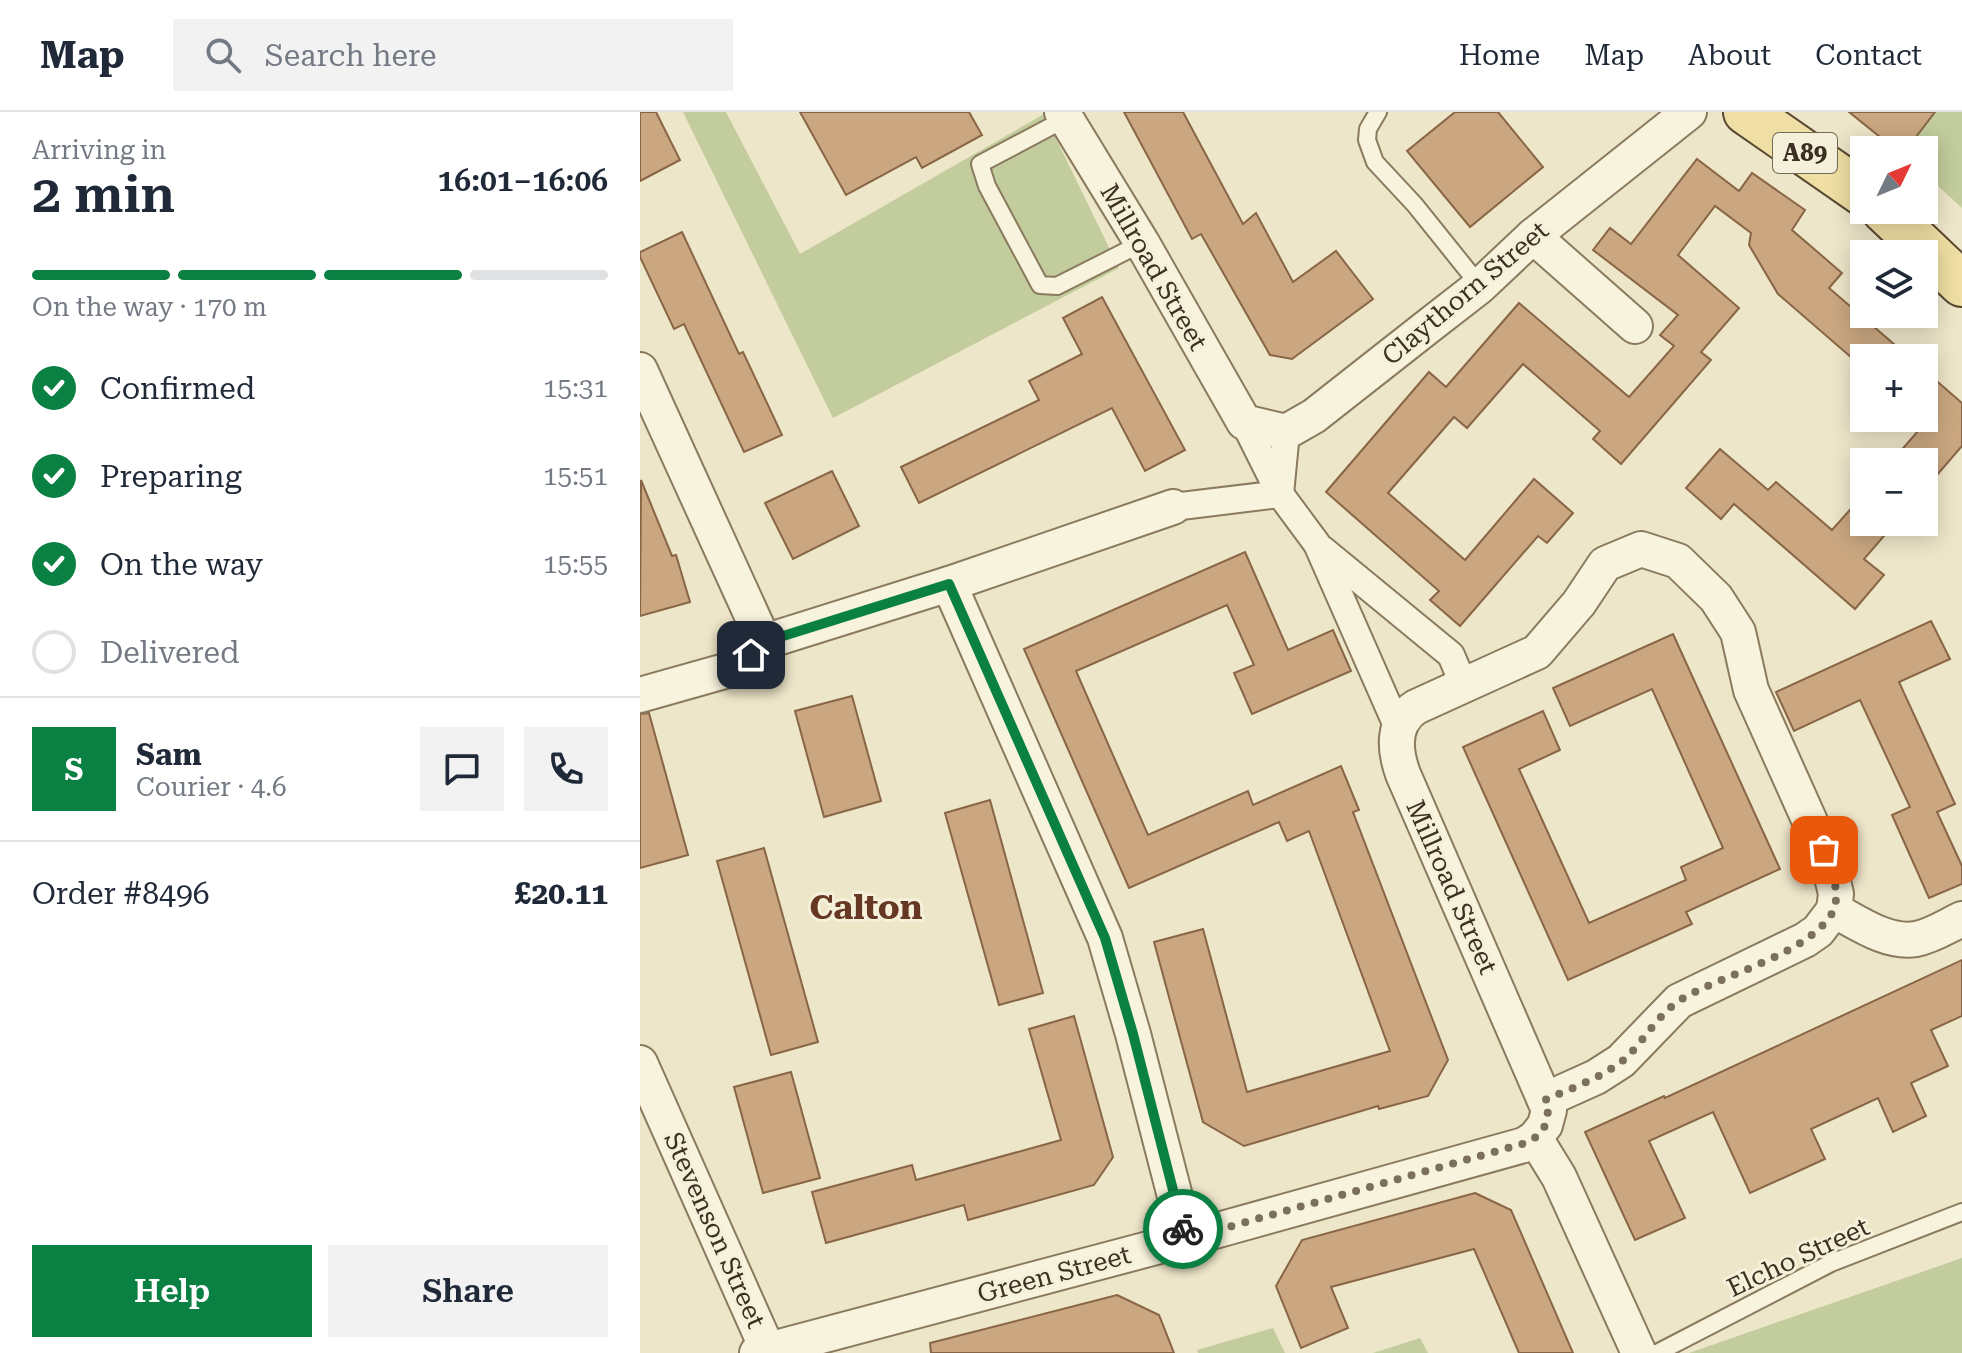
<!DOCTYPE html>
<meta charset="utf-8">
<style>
:root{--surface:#fff;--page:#f2f2f3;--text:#1f2937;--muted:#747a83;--line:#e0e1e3;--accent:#0b8043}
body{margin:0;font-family:"Roboto Serif",serif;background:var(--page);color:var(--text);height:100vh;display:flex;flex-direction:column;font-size:30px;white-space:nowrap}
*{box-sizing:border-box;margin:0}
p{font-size:26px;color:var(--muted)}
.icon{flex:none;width:44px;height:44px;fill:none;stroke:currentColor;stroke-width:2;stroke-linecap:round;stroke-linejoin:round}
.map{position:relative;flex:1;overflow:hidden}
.details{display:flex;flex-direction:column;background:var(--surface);width:640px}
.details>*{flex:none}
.needle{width:52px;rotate:47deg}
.controls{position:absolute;left:1210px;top:24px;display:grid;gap:16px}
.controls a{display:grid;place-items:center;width:88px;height:88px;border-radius:0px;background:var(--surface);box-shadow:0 4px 20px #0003;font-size:40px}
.pin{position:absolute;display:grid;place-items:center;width:68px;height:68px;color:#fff;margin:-34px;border-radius:16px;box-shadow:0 4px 12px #0006}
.courier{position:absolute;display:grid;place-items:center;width:80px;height:80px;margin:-40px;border:6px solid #0b8043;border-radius:50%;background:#fff;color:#222;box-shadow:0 2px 10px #0007}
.overview em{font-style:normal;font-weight:600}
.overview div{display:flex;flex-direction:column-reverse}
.overview{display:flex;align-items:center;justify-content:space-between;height:136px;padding:0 32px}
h1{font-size:52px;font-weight:600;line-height:60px}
.bar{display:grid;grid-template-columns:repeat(4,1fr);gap:12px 8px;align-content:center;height:96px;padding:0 32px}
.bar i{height:10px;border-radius:6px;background:var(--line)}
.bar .on{background:var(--accent)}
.bar p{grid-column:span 4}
.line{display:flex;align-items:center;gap:20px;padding:0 32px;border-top:2px solid var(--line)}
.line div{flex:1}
.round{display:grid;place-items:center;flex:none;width:84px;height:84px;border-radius:0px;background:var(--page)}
ol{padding:0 32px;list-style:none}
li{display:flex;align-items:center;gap:24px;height:88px}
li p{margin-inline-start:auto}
li .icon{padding:8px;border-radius:50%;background:var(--accent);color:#fff;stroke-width:4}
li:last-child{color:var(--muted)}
li i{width:44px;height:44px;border:4px solid var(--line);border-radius:50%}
.primary-button{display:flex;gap:16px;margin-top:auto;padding:16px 32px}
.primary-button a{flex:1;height:92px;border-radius:0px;background:var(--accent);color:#fff;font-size:32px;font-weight:600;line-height:92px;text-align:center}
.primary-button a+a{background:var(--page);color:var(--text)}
header{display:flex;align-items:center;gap:48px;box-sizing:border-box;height:112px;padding:0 40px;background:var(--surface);border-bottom:2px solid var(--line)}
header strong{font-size:38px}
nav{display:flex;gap:44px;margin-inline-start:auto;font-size:28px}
.search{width:560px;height:72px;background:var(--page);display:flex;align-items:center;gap:20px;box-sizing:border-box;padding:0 28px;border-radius:0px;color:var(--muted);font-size:30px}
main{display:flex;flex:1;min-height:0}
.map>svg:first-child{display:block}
.green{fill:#c2cc9d}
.building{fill:#caa781;stroke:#886645;stroke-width:2}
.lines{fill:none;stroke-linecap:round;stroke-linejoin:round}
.service-casing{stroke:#8a7a5e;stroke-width:20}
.pedestrian-casing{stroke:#8a7a5e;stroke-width:30}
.minor-casing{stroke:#8a7a5e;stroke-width:38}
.primary-casing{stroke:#584832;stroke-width:48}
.service{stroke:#f8f3dd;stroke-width:16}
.pedestrian{stroke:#f8f3dd;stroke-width:26}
.minor{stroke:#f8f3dd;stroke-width:34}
.primary{stroke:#efdfa4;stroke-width:44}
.done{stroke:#7a705c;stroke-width:8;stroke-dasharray:0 14.4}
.route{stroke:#0b8043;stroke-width:10}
.labels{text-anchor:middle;stroke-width:6;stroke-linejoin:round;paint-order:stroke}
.shield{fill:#f5f0d9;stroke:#736a58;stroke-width:2}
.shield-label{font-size:24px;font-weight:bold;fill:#3b3021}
.street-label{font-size:26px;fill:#3b3021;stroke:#f5f0d9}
.district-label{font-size:34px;font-weight:bold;fill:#663722;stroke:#f5f0d9}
</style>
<header>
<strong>Map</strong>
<div class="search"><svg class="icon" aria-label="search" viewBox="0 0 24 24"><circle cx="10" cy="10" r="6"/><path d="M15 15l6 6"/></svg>Search here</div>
<nav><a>Home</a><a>Map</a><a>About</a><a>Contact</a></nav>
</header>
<main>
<section class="details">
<div class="overview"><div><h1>2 min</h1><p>Arriving in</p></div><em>16:01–16:06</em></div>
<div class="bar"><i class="on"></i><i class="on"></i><i class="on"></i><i></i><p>On the way · 170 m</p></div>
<ol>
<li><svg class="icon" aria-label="check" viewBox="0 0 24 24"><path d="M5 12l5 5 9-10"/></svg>Confirmed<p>15:31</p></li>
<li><svg class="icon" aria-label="check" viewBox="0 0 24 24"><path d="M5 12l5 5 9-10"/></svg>Preparing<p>15:51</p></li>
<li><svg class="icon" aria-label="check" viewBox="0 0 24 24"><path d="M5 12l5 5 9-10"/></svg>On the way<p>15:55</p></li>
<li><i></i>Delivered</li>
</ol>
<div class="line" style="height:144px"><b class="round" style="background:var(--accent);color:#fff">S</b><div><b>Sam</b><p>Courier · 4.6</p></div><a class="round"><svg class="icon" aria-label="chat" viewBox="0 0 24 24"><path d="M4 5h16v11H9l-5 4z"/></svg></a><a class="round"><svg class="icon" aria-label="phone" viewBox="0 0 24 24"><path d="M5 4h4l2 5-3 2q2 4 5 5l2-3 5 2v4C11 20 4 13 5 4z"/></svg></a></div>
<div class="line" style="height:104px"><div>Order #8496</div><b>£20.11</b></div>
<div class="primary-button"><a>Help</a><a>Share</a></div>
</section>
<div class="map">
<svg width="1322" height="1241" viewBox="0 0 1322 1241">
<rect width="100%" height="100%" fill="#eee6c9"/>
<g class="green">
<path d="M43 0H86L160 142 404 2 479 156 193 306Z"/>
<path d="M1292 0H1322V96L1284 61V38H1266Z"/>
<path d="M1322 1146V1241H1049Z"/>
<path d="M633 1216 645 1241H558L557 1238Z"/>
<path d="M780 1226 788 1241H733Z"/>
</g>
<g class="building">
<path d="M0 0H16L40 48 0 69Z"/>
<path d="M160 0H329L342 23 282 56 276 45 206 83Z"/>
<path d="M484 0H543L603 112 616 101 653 170 696 139 733 187 652 247 630 243 561 122 552 127Z"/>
<path d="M815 0H858L903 55 830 115 767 39Z"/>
<path d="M1209 0H1295L1266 38H1256Z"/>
<path d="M1057 47 1099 79 1112 61 1165 98 1152 118 1202 161 1189 176 1270 246H1212L1138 182 1109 133 1111 121 1075 94 1038 143 1099 196 1061 240 1071 248 981 352 953 327 960 319 883 252 827 316 814 305 748 381 825 448 894 367 933 401 907 431 898 424 820 514 790 488 799 479 686 380 789 260 806 275 879 191 989 285 1034 234 1020 223 1038 203 953 138 970 116 991 132Z"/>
<path d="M42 120 99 242 103 240 142 323 104 340 44 212 34 217 0 145V140Z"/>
<path d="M462 185 545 338 505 359 472 296 279 391 261 355 399 288 389 269 442 242 423 206Z"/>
<path d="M1284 258 1322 291V334L1284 378V350H1251L1286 310Z"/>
<path d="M1080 337 1128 378 1136 370 1192 418 1224 382V410H1256L1224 447 1244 463 1215 497 1094 392 1081 407 1046 376Z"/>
<path d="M192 359 219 414 153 447 125 391Z"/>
<path d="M1 368 32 444 36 443 50 490 0 504Z"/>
<path d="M605 440 648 538 693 518 711 559 612 602 594 561 614 553 587 493 436 559 508 723 608 679 613 693 701 654 719 698 713 700 808 948 788 984 739 997 738 994 604 1034 563 1010 514 830 563 817 607 980 750 939 669 719 647 729 639 710 489 776 384 537Z"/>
<path d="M1291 509 1310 547 1259 570 1315 692 1297 700 1322 754V772L1289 786 1252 703 1270 695 1220 588 1154 619 1136 580Z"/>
<path d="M1033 522 1140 757 1046 800 1052 812 928 868 823 635 903 599 920 638 879 657 949 811 1046 768 1041 755 1083 736 1012 577 930 614 913 576Z"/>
<path d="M212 584 241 689 184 705 155 599Z"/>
<path d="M9 601 48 743 0 756V602Z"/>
<path d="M350 688 403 881 359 893 305 701Z"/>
<path d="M124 736 178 930 131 943 77 749Z"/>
<path d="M1322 848V904L1291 918 1308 954 1271 971 1286 1004 1253 1020 1238 986 1171 1017 1185 1047 1110 1081 1073 1000 1009 1029 1045 1106 995 1128 945 1020 1024 984 1025 986Z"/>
<path d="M434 904 473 1045 454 1073 328 1108 324 1093 186 1131 172 1080 272 1053 276 1068 421 1028 389 917Z"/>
<path d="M151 960 180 1066 123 1081 94 975Z"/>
<path d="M835 1081 871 1098 933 1241H879L834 1137 691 1175 708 1216 661 1236 636 1174 662 1128Z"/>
<path d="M477 1183 519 1203 534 1241H291L290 1231Z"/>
</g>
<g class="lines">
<g class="service-casing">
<g id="service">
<path d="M738 0 728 17 727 28 735 50 775 93 840 174"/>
<path d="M425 7 340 52 347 74 400 173 417 174 502 131"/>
<path d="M1017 1241 1191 1151 1322 1100"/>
</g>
</g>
<g class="pedestrian-casing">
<g id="pedestrian">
<path d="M604 310 640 382 677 432 758 616"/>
<path d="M533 395 640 382 646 320"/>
<path d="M682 437 811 543 824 574"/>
</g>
</g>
<g class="minor-casing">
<g id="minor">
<path d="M422 0 502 131 604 310 646 320 674 304 786 216 840 174 893 124 1049 0"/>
<path d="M893 124 995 214"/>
<path d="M0 258 124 530"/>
<path d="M309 472 465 826 493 922 546 1127"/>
<path d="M0 583 99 555 124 530 309 472 533 395"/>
<path d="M0 951 129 1241"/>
<path d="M905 988 956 965 981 949 1039 889 1165 828 1178 819 1194 798C1218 811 1248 832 1276 827 1292 824 1307 814 1322 807"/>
<path d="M117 1241 546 1127 884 1033 895 1026"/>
<path d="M999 1241 919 1065 895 1026 905 1013 909 998 763 662C754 637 752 610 776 595L897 540 939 491 965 452 1001 437 1038 449 1076 486 1098 520 1111 578 1189 752 1196 782 1194 798"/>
</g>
</g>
<g class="primary-casing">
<g id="primary">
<path d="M1106 0 1224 82"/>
<path d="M1244 98 1322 172"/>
</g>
</g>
<use href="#service" class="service"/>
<use href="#pedestrian" class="pedestrian"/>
<use href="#minor" class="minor"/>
<use href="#primary" class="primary"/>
</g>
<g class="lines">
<path class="done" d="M543 1117 546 1127 889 1030C905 1020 912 1006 905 988 932 976 964 965 987 945 1005 927 1020 900 1042 887 1084 862 1165 843 1191 803 1203 785 1191 756 1184 738"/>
<path class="route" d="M111 543 124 530 309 472 465 826 493 922 543 1117"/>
</g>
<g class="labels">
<rect class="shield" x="1133" y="21" width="64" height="40" rx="6"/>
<g class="shield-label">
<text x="1165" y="49">A89</text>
</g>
<g class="street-label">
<text transform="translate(514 155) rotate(60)" y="9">Millroad Street</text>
<text transform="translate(825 181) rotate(-40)" y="9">Claythorn Street</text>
<text transform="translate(812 775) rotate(66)" y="9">Millroad Street</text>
<text transform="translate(75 1118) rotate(66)" y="9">Stevenson Street</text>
<text transform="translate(1158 1145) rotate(-25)" y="9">Elcho Street</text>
<text transform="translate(414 1162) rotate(-15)" y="9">Green Street</text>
</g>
<g class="district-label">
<text x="226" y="807">Calton</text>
</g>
</g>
</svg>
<div class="controls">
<a><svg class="needle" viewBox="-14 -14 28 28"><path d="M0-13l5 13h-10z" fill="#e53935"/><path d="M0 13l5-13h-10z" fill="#747a83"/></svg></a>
<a><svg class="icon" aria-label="layers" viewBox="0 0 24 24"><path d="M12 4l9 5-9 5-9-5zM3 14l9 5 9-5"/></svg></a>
<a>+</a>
<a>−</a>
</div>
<div class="pin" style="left:1184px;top:738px;background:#ea580c"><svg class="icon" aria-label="bag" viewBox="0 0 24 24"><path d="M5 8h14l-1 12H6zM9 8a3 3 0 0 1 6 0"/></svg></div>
<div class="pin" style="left:111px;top:543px;background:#1f2937"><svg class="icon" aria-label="home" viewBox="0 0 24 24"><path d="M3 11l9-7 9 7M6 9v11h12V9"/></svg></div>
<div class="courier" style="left:543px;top:1117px"><svg class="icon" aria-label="bike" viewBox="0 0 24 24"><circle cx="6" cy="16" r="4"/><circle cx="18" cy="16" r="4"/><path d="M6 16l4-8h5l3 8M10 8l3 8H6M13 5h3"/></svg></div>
</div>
</main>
